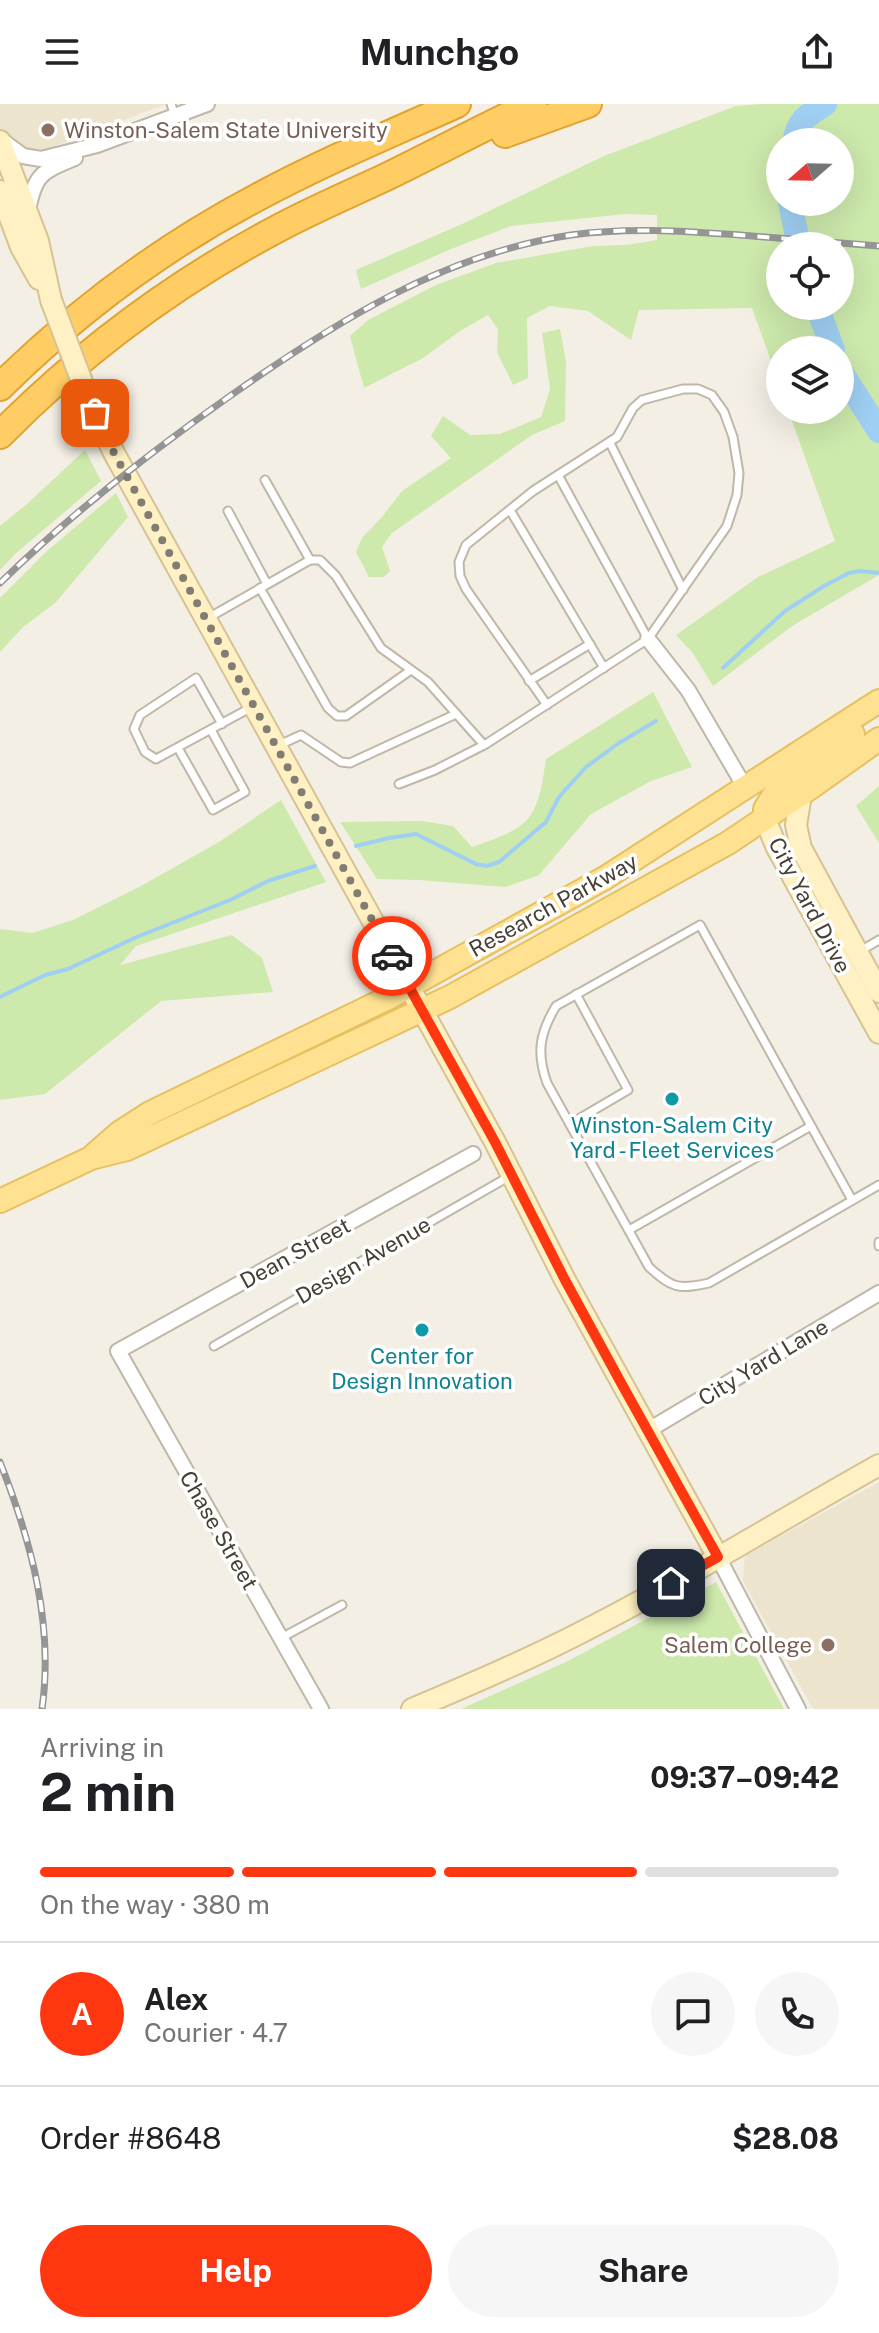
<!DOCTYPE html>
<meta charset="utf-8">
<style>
:root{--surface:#fff;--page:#f6f6f6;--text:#202124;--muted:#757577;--line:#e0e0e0;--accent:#ff3710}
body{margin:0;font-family:"Public Sans",sans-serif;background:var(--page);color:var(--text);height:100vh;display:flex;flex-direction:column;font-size:30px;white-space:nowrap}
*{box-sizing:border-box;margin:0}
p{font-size:26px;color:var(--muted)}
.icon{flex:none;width:44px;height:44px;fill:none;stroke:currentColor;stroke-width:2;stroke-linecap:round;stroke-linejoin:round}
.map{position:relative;height:1605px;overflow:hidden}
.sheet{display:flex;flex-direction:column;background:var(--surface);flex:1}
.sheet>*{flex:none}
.needle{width:52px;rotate:250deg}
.controls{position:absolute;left:766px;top:24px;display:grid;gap:16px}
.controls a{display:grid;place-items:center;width:88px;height:88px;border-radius:50%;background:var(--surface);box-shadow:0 8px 32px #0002;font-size:40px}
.pin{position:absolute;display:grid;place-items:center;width:68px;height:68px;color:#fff;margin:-34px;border-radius:16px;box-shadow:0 4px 12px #0006}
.courier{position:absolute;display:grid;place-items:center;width:80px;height:80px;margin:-40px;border:6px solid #ff3710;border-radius:50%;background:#fff;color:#222;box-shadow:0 2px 10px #0007}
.summary em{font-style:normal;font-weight:700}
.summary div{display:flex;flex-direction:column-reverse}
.summary{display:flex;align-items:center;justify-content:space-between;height:136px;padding:0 40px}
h1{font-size:52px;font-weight:700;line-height:60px}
.bar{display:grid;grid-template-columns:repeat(4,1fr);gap:12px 8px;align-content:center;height:96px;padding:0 40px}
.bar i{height:10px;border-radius:6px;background:var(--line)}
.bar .current{background:var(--accent)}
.bar p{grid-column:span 4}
.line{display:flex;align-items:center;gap:20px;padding:0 40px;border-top:2px solid var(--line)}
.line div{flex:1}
.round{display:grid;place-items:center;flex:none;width:84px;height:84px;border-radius:42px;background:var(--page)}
.action{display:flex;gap:16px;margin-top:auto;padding:16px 40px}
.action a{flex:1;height:92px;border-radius:48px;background:var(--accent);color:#fff;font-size:32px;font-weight:700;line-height:92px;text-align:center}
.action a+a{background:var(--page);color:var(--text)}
header{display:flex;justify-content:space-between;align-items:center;height:104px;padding:0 40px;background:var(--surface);font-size:36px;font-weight:700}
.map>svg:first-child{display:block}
.education{fill:#ede4ce}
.green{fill:#cde9ac;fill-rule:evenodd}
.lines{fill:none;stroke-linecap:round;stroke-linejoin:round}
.stream{stroke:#9fcff2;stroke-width:4}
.river{stroke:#9fcff2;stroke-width:24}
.service-casing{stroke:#bfb7a7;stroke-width:11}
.minor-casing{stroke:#bfb7a7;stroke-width:18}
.secondary-casing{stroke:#d5c393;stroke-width:24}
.primary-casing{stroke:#e7c05f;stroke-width:26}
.motorway-casing{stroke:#e1a330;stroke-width:30}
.service{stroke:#fff;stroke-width:7}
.minor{stroke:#fff;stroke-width:14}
.secondary{stroke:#fff1c3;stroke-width:20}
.primary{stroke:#ffe192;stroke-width:22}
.motorway{stroke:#ffcd64;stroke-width:26}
.rail-casing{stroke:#959595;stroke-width:7}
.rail{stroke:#fff;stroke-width:4;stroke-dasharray:12;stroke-linecap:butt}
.secondary-bridge-casing{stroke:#d5c393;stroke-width:24;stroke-linecap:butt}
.secondary-bridge{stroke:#fff1c3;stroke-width:20}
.done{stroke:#827d72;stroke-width:8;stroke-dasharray:0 14.4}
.route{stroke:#ff3710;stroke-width:10}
.education-dot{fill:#8d6e63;stroke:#fff;stroke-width:3}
.culture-dot{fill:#0f9aa8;stroke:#fff;stroke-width:3}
.labels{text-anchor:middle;stroke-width:7;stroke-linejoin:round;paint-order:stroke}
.education-label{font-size:22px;fill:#785e54;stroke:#fff;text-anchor:start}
.street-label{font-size:22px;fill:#453f34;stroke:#fff}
.culture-label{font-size:22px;fill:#0d838f;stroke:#fff}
</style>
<header><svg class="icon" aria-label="menu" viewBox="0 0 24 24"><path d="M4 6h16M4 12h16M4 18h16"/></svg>Munchgo<svg class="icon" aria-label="share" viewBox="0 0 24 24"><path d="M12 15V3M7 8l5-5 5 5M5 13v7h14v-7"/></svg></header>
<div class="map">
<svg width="879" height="1605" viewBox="0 0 879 1605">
<rect width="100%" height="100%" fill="#f3efe5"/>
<g class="education">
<path d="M0 0H166L0 63Z"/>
<path d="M879 1378V1605H813L743 1477 745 1452Z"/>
</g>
<g class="green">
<path d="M762 0H879V471L792 522 713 582 692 548 676 531 758 473 835 437 788 306H840V246H780V282L752 204 639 206 631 236 588 207 550 202 527 214 528 274 513 281 497 248 498 225 488 211 460 227 423 254 364 284 350 232 368 216 436 181 496 159 593 142 627 141 657 136V111L625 110 511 122 451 145 361 185 356 166 462 120 604 52 736 2ZM780 38H840V98H780ZM780 142H840V202H780Z"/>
<path d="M560 225 566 258 565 317 532 331 392 429 382 443 390 467 384 473H369L356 448 362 434 382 413 402 387 451 354 431 332 443 312 470 331 500 330 541 313 550 285 542 229Z"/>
<path d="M85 346 101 377 15 450 0 466V422L27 400Z"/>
<path d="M116 389 128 413 55 499 23 523 0 548V494L47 447Z"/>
<path d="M653 588 692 663 651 677 591 710 539 771 506 783 419 776 377 775 340 718 422 717 453 722 472 743C490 737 519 728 530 712 541 697 543 673 546 655Z"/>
<path d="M879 682V739L856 702Z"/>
<path d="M281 696 326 778 136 842 120 861 232 831 262 854 273 888 161 897 45 990 0 996V825L32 829 73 816 141 782 219 738Z"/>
<path d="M716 1478 784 1605H461L566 1558Z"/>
</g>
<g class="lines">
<g class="stream">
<path d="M723 564 785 507 824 482 849 469 860 467 879 469"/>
<path d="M356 742 389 734 416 730 476 760 487 762 499 758 546 718 559 693 586 663 619 639 656 617"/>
<path d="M0 893 45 871 68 865 139 832 230 796 268 777 315 762"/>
</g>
<g class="river">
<path d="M794 38C799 15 806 12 825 0"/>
<path d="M790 98 799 142"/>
<path d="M817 202 833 246"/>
<path d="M840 266 879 327"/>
</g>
<g class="service-casing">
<g id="service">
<path d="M171 0 175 12"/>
<path d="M610 339 683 486"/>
<path d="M558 371 648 535"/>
<path d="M265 376 310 456"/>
<path d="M510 406 604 564"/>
<path d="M228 407 267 480"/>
<path d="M260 484 328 604 337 612H346L411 566"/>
<path d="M208 514 310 456H320L336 472 381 544 428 578 484 641"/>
<path d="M529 577 590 540"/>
<path d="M222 620 196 574 140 611 134 625 145 648 156 655 252 603"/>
<path d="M277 642 301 631 341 658 350 659 456 610"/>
<path d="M178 644 213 706 245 688 211 626"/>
<path d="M399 680 435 666 486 640 648 535 727 422 737 391 739 369 733 333 724 308 712 291 698 285H683L642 296 633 304 617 333 533 387 466 441 459 458 460 472 466 485 547 601"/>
<path d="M860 847 879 836"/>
<path d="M570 1020 628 986 576 890"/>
<path d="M852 1096 700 821 556 902C540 929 536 948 547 979L649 1163C672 1184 678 1186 709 1179L879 1081"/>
<path d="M629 1126 811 1022"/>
<path d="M879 1138V1142"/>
<path d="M214 1242 510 1072"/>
<path d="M281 1534 342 1501"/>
</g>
</g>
<g class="minor-casing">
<g id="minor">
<path d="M0 35 23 52 41 55 97 41 207 0"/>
<path d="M27 109C36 71 38 69 75 54"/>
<path d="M648 535 688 586 746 685"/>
<path d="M647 1327 879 1189"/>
<path d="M718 1453 798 1605"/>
<path d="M321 1605 118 1247 473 1050"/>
</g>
</g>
<g class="secondary-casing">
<g id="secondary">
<path d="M0 37 38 137 51 196"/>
<path d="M0 87 21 143 39 175"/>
<path d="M87 291 114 349 495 1038 565 1176 718 1453"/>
<path d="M801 691 796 721 801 744 879 888"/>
<path d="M765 715 777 744 879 929"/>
<path d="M412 1605C467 1582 521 1559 574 1532 678 1480 777 1418 879 1361"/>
</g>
</g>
<g class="primary-casing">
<g id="primary">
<path d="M765 715V705L775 689 853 630"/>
<path d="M95 1050 119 1029 150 1009 388 894 605 774 879 597"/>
<path d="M0 1097 91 1054 127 1045 450 893 728 739 813 682 879 635"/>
</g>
</g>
<g class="motorway-casing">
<g id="motorway">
<path d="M505 30 588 0"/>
<path d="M0 283C77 207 163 143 258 93 323 58 390 30 457 0"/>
<path d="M0 331C81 249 175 179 277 125 312 106 350 90 386 73 435 49 484 23 533 0"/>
</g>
</g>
<use href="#service" class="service"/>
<use href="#minor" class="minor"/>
<use href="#secondary" class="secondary"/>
<use href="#primary" class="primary"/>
<use href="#motorway" class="motorway"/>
<g class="rail-casing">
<g id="rail">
<path d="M0 479C71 410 149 349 230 292 334 219 443 150 571 131 628 123 683 127 740 131 787 135 833 138 879 142"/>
<path d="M0 1358C31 1437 54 1520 42 1605"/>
</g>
</g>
<use href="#rail" class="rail"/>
<g class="secondary-bridge-casing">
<path id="secondary-bridge" d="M51 196 87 291"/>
</g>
<use href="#secondary-bridge" class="secondary-bridge"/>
</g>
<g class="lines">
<path class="done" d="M95 309 114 349 392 852"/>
<path class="route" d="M392 852 495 1038 565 1176 620 1277 718 1453 671 1479"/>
</g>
<g class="education-dot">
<circle cx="48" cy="26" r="8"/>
<circle cx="828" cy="1541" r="8"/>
</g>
<g class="culture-dot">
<circle cx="672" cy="995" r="8"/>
<circle cx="422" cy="1226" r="8"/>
</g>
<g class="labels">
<g class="education-label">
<text x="64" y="34">Winston-Salem State University</text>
<text x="812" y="1549" text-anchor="end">Salem College</text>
</g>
<g class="street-label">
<text transform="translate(553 801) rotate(-29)" y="8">Research Parkway</text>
<text transform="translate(810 801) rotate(62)" y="8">City Yard Drive</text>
<text transform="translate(295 1149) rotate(-29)" y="8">Dean Street</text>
<text transform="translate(363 1156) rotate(-30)" y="8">Design Avenue</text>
<text transform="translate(763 1258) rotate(-31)" y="8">City Yard Lane</text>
<text transform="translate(219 1426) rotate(60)" y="8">Chase Street</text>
</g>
<g class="culture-label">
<text x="672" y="1029">Winston-Salem City<tspan x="672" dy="25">Yard - Fleet Services</tspan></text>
<text x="422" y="1260">Center for<tspan x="422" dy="25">Design Innovation</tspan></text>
</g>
</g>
</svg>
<div class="controls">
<a><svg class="needle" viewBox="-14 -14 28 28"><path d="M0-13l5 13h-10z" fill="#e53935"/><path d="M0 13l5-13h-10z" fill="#757577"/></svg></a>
<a><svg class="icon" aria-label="locate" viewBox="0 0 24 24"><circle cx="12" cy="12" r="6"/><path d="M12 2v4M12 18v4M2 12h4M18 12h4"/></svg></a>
<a><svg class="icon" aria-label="layers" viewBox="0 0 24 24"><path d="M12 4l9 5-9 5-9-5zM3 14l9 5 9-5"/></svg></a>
</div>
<div class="pin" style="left:95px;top:309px;background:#ea580c"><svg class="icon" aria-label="bag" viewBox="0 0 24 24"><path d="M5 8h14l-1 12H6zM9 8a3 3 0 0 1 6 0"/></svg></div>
<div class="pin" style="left:671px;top:1479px;background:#1f2937"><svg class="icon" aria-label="home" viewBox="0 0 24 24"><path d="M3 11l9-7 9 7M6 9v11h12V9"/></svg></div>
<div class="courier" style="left:392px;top:852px"><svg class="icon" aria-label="car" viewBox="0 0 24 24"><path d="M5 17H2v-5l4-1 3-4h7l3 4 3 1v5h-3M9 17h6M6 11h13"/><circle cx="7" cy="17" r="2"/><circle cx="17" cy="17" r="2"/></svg></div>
</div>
<section class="sheet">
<div class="summary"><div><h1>2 min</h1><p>Arriving in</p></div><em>09:37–09:42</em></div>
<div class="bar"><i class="current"></i><i class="current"></i><i class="current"></i><i></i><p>On the way · 380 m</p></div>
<div class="line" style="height:144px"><b class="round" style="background:var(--accent);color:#fff">A</b><div><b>Alex</b><p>Courier · 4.7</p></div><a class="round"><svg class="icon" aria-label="chat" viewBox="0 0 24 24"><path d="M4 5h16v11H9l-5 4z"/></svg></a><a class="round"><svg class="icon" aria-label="phone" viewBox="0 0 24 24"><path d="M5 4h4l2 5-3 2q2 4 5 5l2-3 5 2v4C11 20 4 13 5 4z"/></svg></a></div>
<div class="line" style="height:104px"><div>Order #8648</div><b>$28.08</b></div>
<div class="action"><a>Help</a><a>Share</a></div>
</section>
